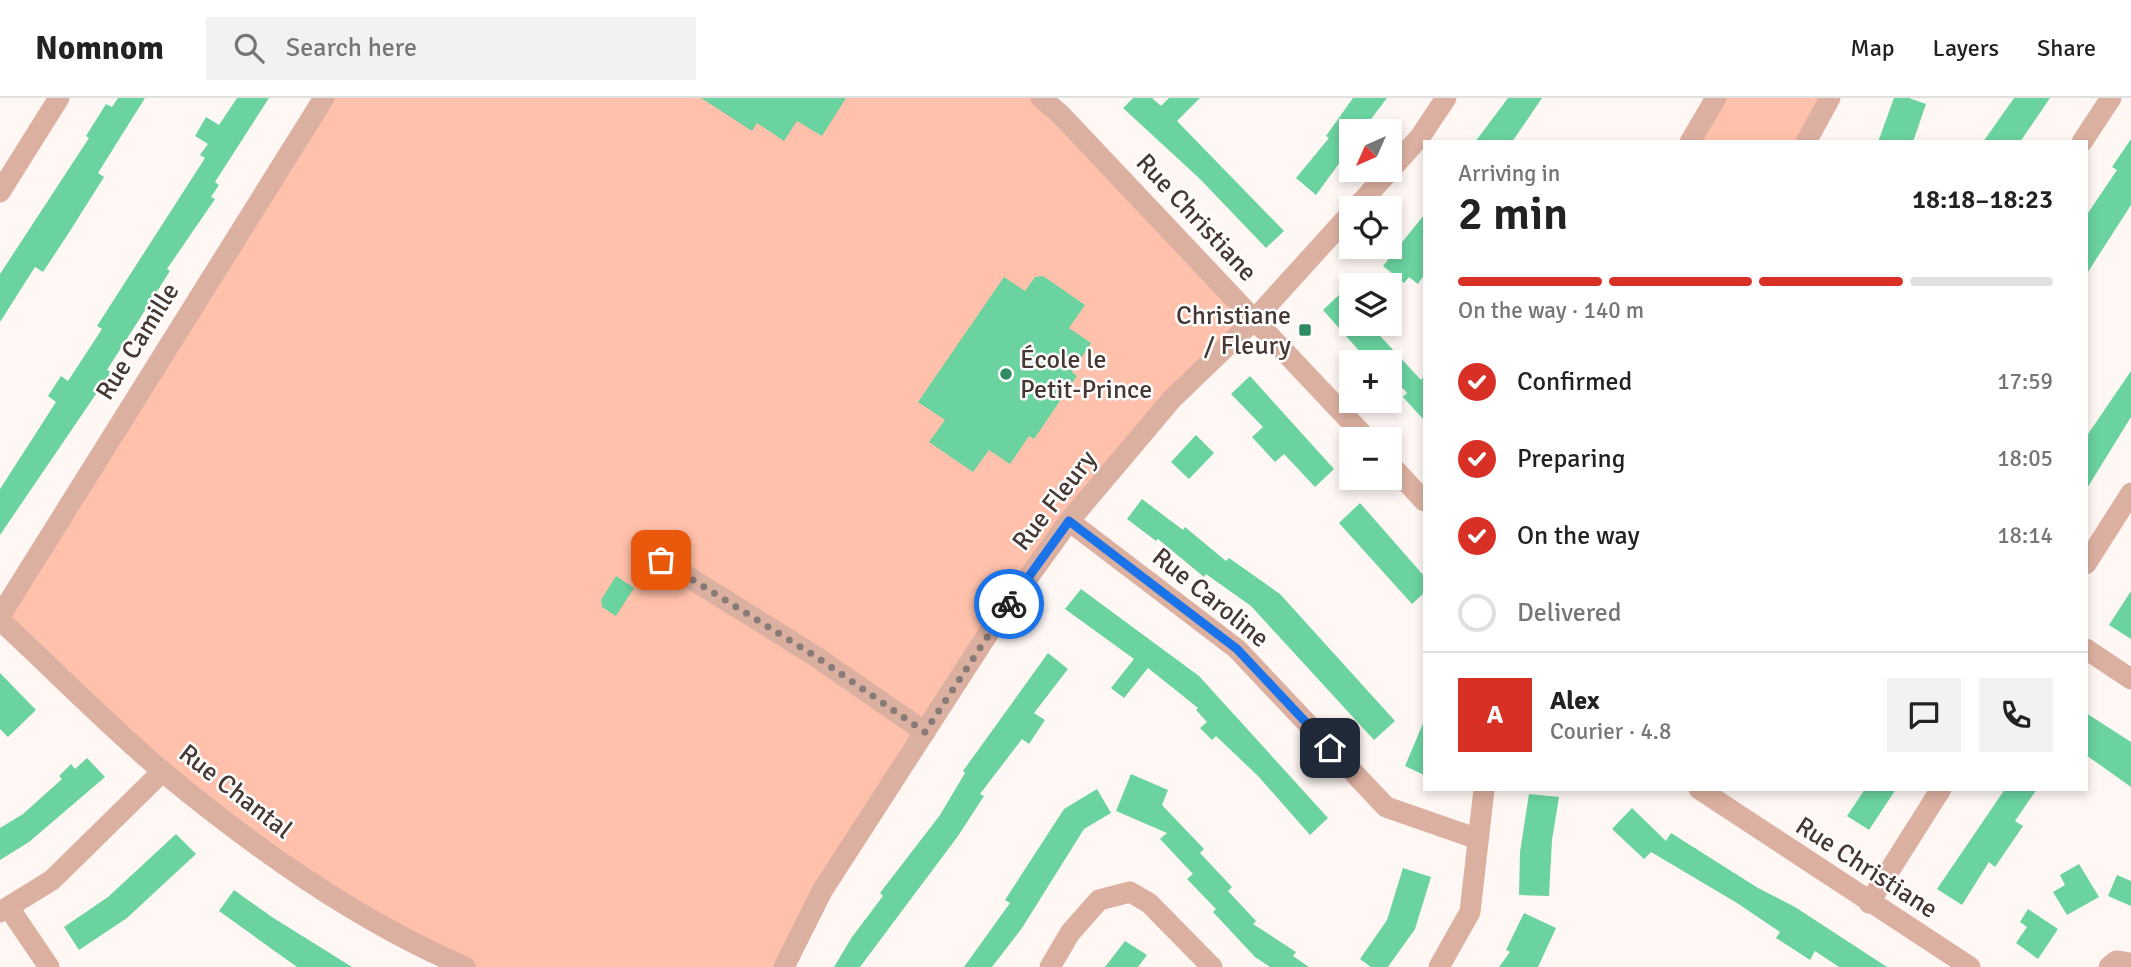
<!DOCTYPE html>
<meta charset="utf-8">
<style>
:root{--surface:#fff;--page:#f2f2f2;--text:#222;--muted:#767676;--line:#e0e0e0;--accent:#d93025}
body{margin:0;font-family:Signika,sans-serif;background:var(--page);color:var(--text);height:100vh;display:flex;flex-direction:column;font-size:26px;white-space:nowrap}
*{box-sizing:border-box;margin:0}
p{font-size:23px;color:var(--muted)}
.icon{flex:none;width:38px;height:38px;fill:none;stroke:currentColor;stroke-width:2;stroke-linecap:round;stroke-linejoin:round}
.map{position:relative;flex:1;overflow:hidden}
.panel{position:absolute;left:1423px;top:42px;width:665px;height:651px;display:flex;flex-direction:column;background:var(--surface);border-radius:0px;box-shadow:0 4px 10px #0003}
.panel>*{flex:none}
.needle{width:46px;rotate:225deg}
.buttons{position:absolute;left:1339px;top:21px;display:grid;gap:14px}
.buttons a{display:grid;place-items:center;width:63px;height:63px;border-radius:0px;background:var(--surface);box-shadow:0 4px 10px #0003;font-size:35px}
.pin{position:absolute;display:grid;place-items:center;width:60px;height:60px;color:#fff;margin:-30px;border-radius:14px;box-shadow:0 4px 10px #0006}
.courier{position:absolute;display:grid;place-items:center;width:70px;height:70px;margin:-35px;border:5px solid #1a73e8;border-radius:50%;background:#fff;color:#222;box-shadow:0 2px 9px #0007}
.summary em{font-style:normal;font-weight:600}
.summary div{display:flex;flex-direction:column-reverse}
.summary{display:flex;align-items:center;justify-content:space-between;height:119px;padding:0 35px}
h1{font-size:46px;font-weight:600;line-height:52px}
.bar{display:grid;grid-template-columns:repeat(4,1fr);gap:10px 7px;align-content:center;height:84px;padding:0 35px}
.bar i{height:9px;border-radius:5px;background:var(--line)}
.bar .current{background:var(--accent)}
.bar p{grid-column:span 4}
.line{display:flex;align-items:center;gap:18px;padding:0 35px;border-top:2px solid var(--line)}
.line div{flex:1}
.round{display:grid;place-items:center;flex:none;width:74px;height:74px;border-radius:0px;background:var(--page)}
ol{padding:0 35px;list-style:none}
li{display:flex;align-items:center;gap:21px;height:77px}
li p{margin-inline-start:auto}
li .icon{padding:7px;border-radius:50%;background:var(--accent);color:#fff;stroke-width:4}
li:last-child{color:var(--muted)}
li i{width:38px;height:38px;border:4px solid var(--line);border-radius:50%}
header{display:flex;align-items:center;gap:42px;box-sizing:border-box;height:98px;padding:0 35px;background:var(--surface);border-bottom:2px solid var(--line)}
header strong{font-size:33px}
nav{display:flex;gap:38px;margin-inline-start:auto;font-size:24px}
.search{width:490px;height:63px;background:var(--page);display:flex;align-items:center;gap:18px;box-sizing:border-box;padding:0 24px;border-radius:0px;color:var(--muted);font-size:26px}
.map>svg:first-child{display:block}
.green{fill:#ffc1ab}
.building{fill:#6ad39f}
.lines{fill:none;stroke-linecap:round;stroke-linejoin:round}
.minor{stroke:#dcb0a1;stroke-width:21}
.done{stroke:#877b77;stroke-width:7;stroke-dasharray:0 12.6}
.route{stroke:#1a73e8;stroke-width:9}
.poi-dot{fill:#2f8b62;stroke:#fff;stroke-width:2.5}
.labels{text-anchor:middle;stroke-width:5;stroke-linejoin:round;paint-order:stroke}
.street-label{font-size:26px;fill:#473833;stroke:#fff}
.poi-label{font-size:26px;fill:#473833;stroke:#fff;text-anchor:end}
</style>
<header>
<strong>Nomnom</strong>
<div class="search"><svg class="icon" aria-label="search" viewBox="0 0 24 24"><circle cx="10" cy="10" r="6"/><path d="M15 15l6 6"/></svg>Search here</div>
<nav><a>Map</a><a>Layers</a><a>Share</a></nav>
</header>
<div class="map">
<svg width="2131" height="869" viewBox="0 0 2131 869">
<rect width="100%" height="100%" fill="#fff7f4"/>
<g class="green">
<path d="M325 0H1041L1255 221 1069 423 784 869H465L290 771 0 522Z"/>
<path d="M1716 0H1830L1806 44H1702L1693 39Z"/>
</g>
<g class="building">
<path d="M118 0H145L98 75 104 79 70 133 43 174 35 169 0 224V176L89 40 86 38 106 6 112 9Z"/>
<path d="M237 0H269L215 84 219 87 211 99 215 101 167 171 170 173 107 272 111 274 0 437V391L56 304 48 298 61 278 68 283 102 231 97 228 205 60 200 57 208 46 195 38 206 19 219 27Z"/>
<path d="M701 0H846L822 38 797 23 784 43 757 25 752 33Z"/>
<path d="M1133 0H1152L1161 8 1169 0H1200L1177 23 1284 133 1266 150 1200 81 1123 10Z"/>
<path d="M1353 0H1387L1362 33H1351V49L1316 97 1296 80 1329 40 1326 38Z"/>
<path d="M1508 0H1542L1512 44H1475Z"/>
<path d="M1894 0H1909L1926 6 1913 44H1878Z"/>
<path d="M2014 0H2050L2020 44H1983Z"/>
<path d="M2131 41V107L2086 177V118L2117 72 2112 69Z"/>
<path d="M1424 117V177L1418 186 1409 179 1404 185 1383 168Z"/>
<path d="M1043 178 1085 207 1069 230 1091 245 1072 274 1077 278 1034 341 1029 338 1010 366 989 352 973 374 929 344 945 322 918 304 1004 179 1025 193 1035 179Z"/>
<path d="M1341 195 1351 206V226H1369L1421 282 1424 278V322L1403 299 1407 295 1390 276V264H1369L1323 212Z"/>
<path d="M2131 273V319L2086 392V339Z"/>
<path d="M1250 278 1334 371 1315 389 1284 356 1275 364 1252 339 1263 329 1231 296Z"/>
<path d="M1196 337 1214 355 1189 381 1171 364Z"/>
<path d="M1142 401 1183 432 1185 429 1226 463 1229 460 1280 496 1395 623 1374 642 1251 508 1206 476 1204 479 1158 441 1156 443 1127 421Z"/>
<path d="M1360 405 1424 478V495L1412 506 1339 425Z"/>
<path d="M616 478 634 490 616 518 602 509 601 502Z"/>
<path d="M1081 491 1199 578 1328 720 1310 737 1258 678 1216 638 1212 642 1200 630 1207 624 1196 612 1198 610 1148 570 1124 600 1111 590 1134 561 1065 511Z"/>
<path d="M2131 493V541L2109 527Z"/>
<path d="M1048 555 1068 571 1034 615 1045 622 1029 646 1022 641 980 696 984 698 958 738 860 869H834L852 839 883 798 880 795 940 717 965 675 963 673Z"/>
<path d="M0 575 36 612 8 639 0 631Z"/>
<path d="M2086 615 2131 644V689L2086 657Z"/>
<path d="M1424 623V677L1405 668Z"/>
<path d="M87 660 105 679 29 744 0 762V730L23 716 62 681 59 678 71 666 75 671Z"/>
<path d="M1131 676 1168 692 1162 707 1204 751 1200 755 1232 789 1228 793 1256 823 1253 826 1296 854 1293 858 1309 869H1270L1255 859 1213 814 1216 811 1187 781 1193 776 1160 741 1167 735 1116 713Z"/>
<path d="M1097 691 1111 715 1084 731 1022 830 992 869H964L1010 805 1005 802 1064 711Z"/>
<path d="M1865 691H1896L1869 732 1847 718Z"/>
<path d="M2005 691H2037L2015 723 2023 728 1995 769 1989 764 1962 807 1937 791Z"/>
<path d="M1529 696 1559 699 1552 742 1549 798 1519 797 1520 754Z"/>
<path d="M1632 710 1666 743 1671 735 1758 790 1795 809 1887 869H1839L1815 853 1810 862 1776 840 1780 834 1737 805 1651 754 1644 761 1612 731Z"/>
<path d="M176 736 196 756 127 820 79 852 64 829 108 799Z"/>
<path d="M2079 766 2099 799 2067 817 2053 794 2065 787 2060 777Z"/>
<path d="M1403 770 1431 779 1415 831 1388 869H1371L1360 861 1387 822Z"/>
<path d="M2117 777 2131 783V808L2108 798Z"/>
<path d="M234 792 272 819 352 869H297L219 813Z"/>
<path d="M2028 811 2058 831 2038 861 2016 845 2027 829 2020 824Z"/>
<path d="M1524 815 1556 830 1538 869H1499L1510 854 1506 852Z"/>
<path d="M1125 843 1147 857 1138 869H1105Z"/>
</g>
<g class="lines">
<g class="minor">
<path d="M1041 0 1060 16 1367 341"/>
<path d="M1690 44 1716 0"/>
<path d="M1806 44 1830 0"/>
<path d="M2082 44 2111 0"/>
<path d="M0 94 59 0"/>
<path d="M1356 110 1420 39 1446 0"/>
<path d="M1390 366 1424 403"/>
<path d="M1069 423 1237 551 1386 709 1478 741"/>
<path d="M661 462 815 558 925 634"/>
<path d="M2086 466 2131 395"/>
<path d="M0 518 324 0"/>
<path d="M0 522C54 572 107 626 163 674 255 750 356 822 465 869"/>
<path d="M2086 551 2131 581"/>
<path d="M1699 691 1970 869"/>
<path d="M1869 805 1941 691"/>
<path d="M9 810 49 869"/>
<path d="M0 814 52 782 163 673"/>
<path d="M784 869 822 793 995 525 1069 423 1172 301 1255 221 1351 115"/>
<path d="M1050 869 1070 835 1099 802 1130 794 1149 805 1212 869"/>
<path d="M1439 869 1470 814 1484 691"/>
<path d="M2109 869 2116 863 2131 865"/>
</g>
</g>
<g class="lines">
<path class="done" d="M661 462 815 558 925 634 1009 506"/>
<path class="route" d="M1009 506 1069 423 1237 551 1330 650"/>
</g>
<g class="poi-dot">
<rect x="1298" y="225" width="14" height="14" rx="3.5"/>
<circle cx="1006" cy="276" r="7"/>
</g>
<g class="labels">
<g class="street-label">
<text transform="translate(1197 119) rotate(47)" y="9">Rue Christiane</text>
<text transform="translate(137 243) rotate(-58)" y="9">Rue Camille</text>
<text transform="translate(1054 402) rotate(-52)" y="9">Rue Fleury</text>
<text transform="translate(1211 499) rotate(39)" y="9">Rue Caroline</text>
<text transform="translate(236 693) rotate(38)" y="9">Rue Chantal</text>
<text transform="translate(1867 769) rotate(33)" y="9">Rue Christiane</text>
</g>
<g class="poi-label">
<text x="1291" y="226">Christiane<tspan x="1291" dy="30">/ Fleury</tspan></text>
<text x="1020" y="270" text-anchor="start">École le<tspan x="1020" dy="30">Petit-Prince</tspan></text>
</g>
</g>
</svg>
<div class="buttons">
<a><svg class="needle" viewBox="-14 -14 28 28"><path d="M0-13l5 13h-10z" fill="#e53935"/><path d="M0 13l5-13h-10z" fill="#767676"/></svg></a>
<a><svg class="icon" aria-label="locate" viewBox="0 0 24 24"><circle cx="12" cy="12" r="6"/><path d="M12 2v4M12 18v4M2 12h4M18 12h4"/></svg></a>
<a><svg class="icon" aria-label="layers" viewBox="0 0 24 24"><path d="M12 4l9 5-9 5-9-5zM3 14l9 5 9-5"/></svg></a>
<a>+</a>
<a>−</a>
</div>
<div class="pin" style="left:661px;top:462px;background:#ea580c"><svg class="icon" aria-label="bag" viewBox="0 0 24 24"><path d="M5 8h14l-1 12H6zM9 8a3 3 0 0 1 6 0"/></svg></div>
<div class="pin" style="left:1330px;top:650px;background:#1f2937"><svg class="icon" aria-label="home" viewBox="0 0 24 24"><path d="M3 11l9-7 9 7M6 9v11h12V9"/></svg></div>
<div class="courier" style="left:1009px;top:506px"><svg class="icon" aria-label="bike" viewBox="0 0 24 24"><circle cx="6" cy="16" r="4"/><circle cx="18" cy="16" r="4"/><path d="M6 16l4-8h5l3 8M10 8l3 8H6M13 5h3"/></svg></div>
<section class="panel">
<div class="summary"><div><h1>2 min</h1><p>Arriving in</p></div><em>18:18–18:23</em></div>
<div class="bar"><i class="current"></i><i class="current"></i><i class="current"></i><i></i><p>On the way · 140 m</p></div>
<ol>
<li><svg class="icon" aria-label="check" viewBox="0 0 24 24"><path d="M5 12l5 5 9-10"/></svg>Confirmed<p>17:59</p></li>
<li><svg class="icon" aria-label="check" viewBox="0 0 24 24"><path d="M5 12l5 5 9-10"/></svg>Preparing<p>18:05</p></li>
<li><svg class="icon" aria-label="check" viewBox="0 0 24 24"><path d="M5 12l5 5 9-10"/></svg>On the way<p>18:14</p></li>
<li><i></i>Delivered</li>
</ol>
<div class="line" style="height:126px"><b class="round" style="background:var(--accent);color:#fff">A</b><div><b>Alex</b><p>Courier · 4.8</p></div><a class="round"><svg class="icon" aria-label="chat" viewBox="0 0 24 24"><path d="M4 5h16v11H9l-5 4z"/></svg></a><a class="round"><svg class="icon" aria-label="phone" viewBox="0 0 24 24"><path d="M5 4h4l2 5-3 2q2 4 5 5l2-3 5 2v4C11 20 4 13 5 4z"/></svg></a></div>
</section>
</div>
